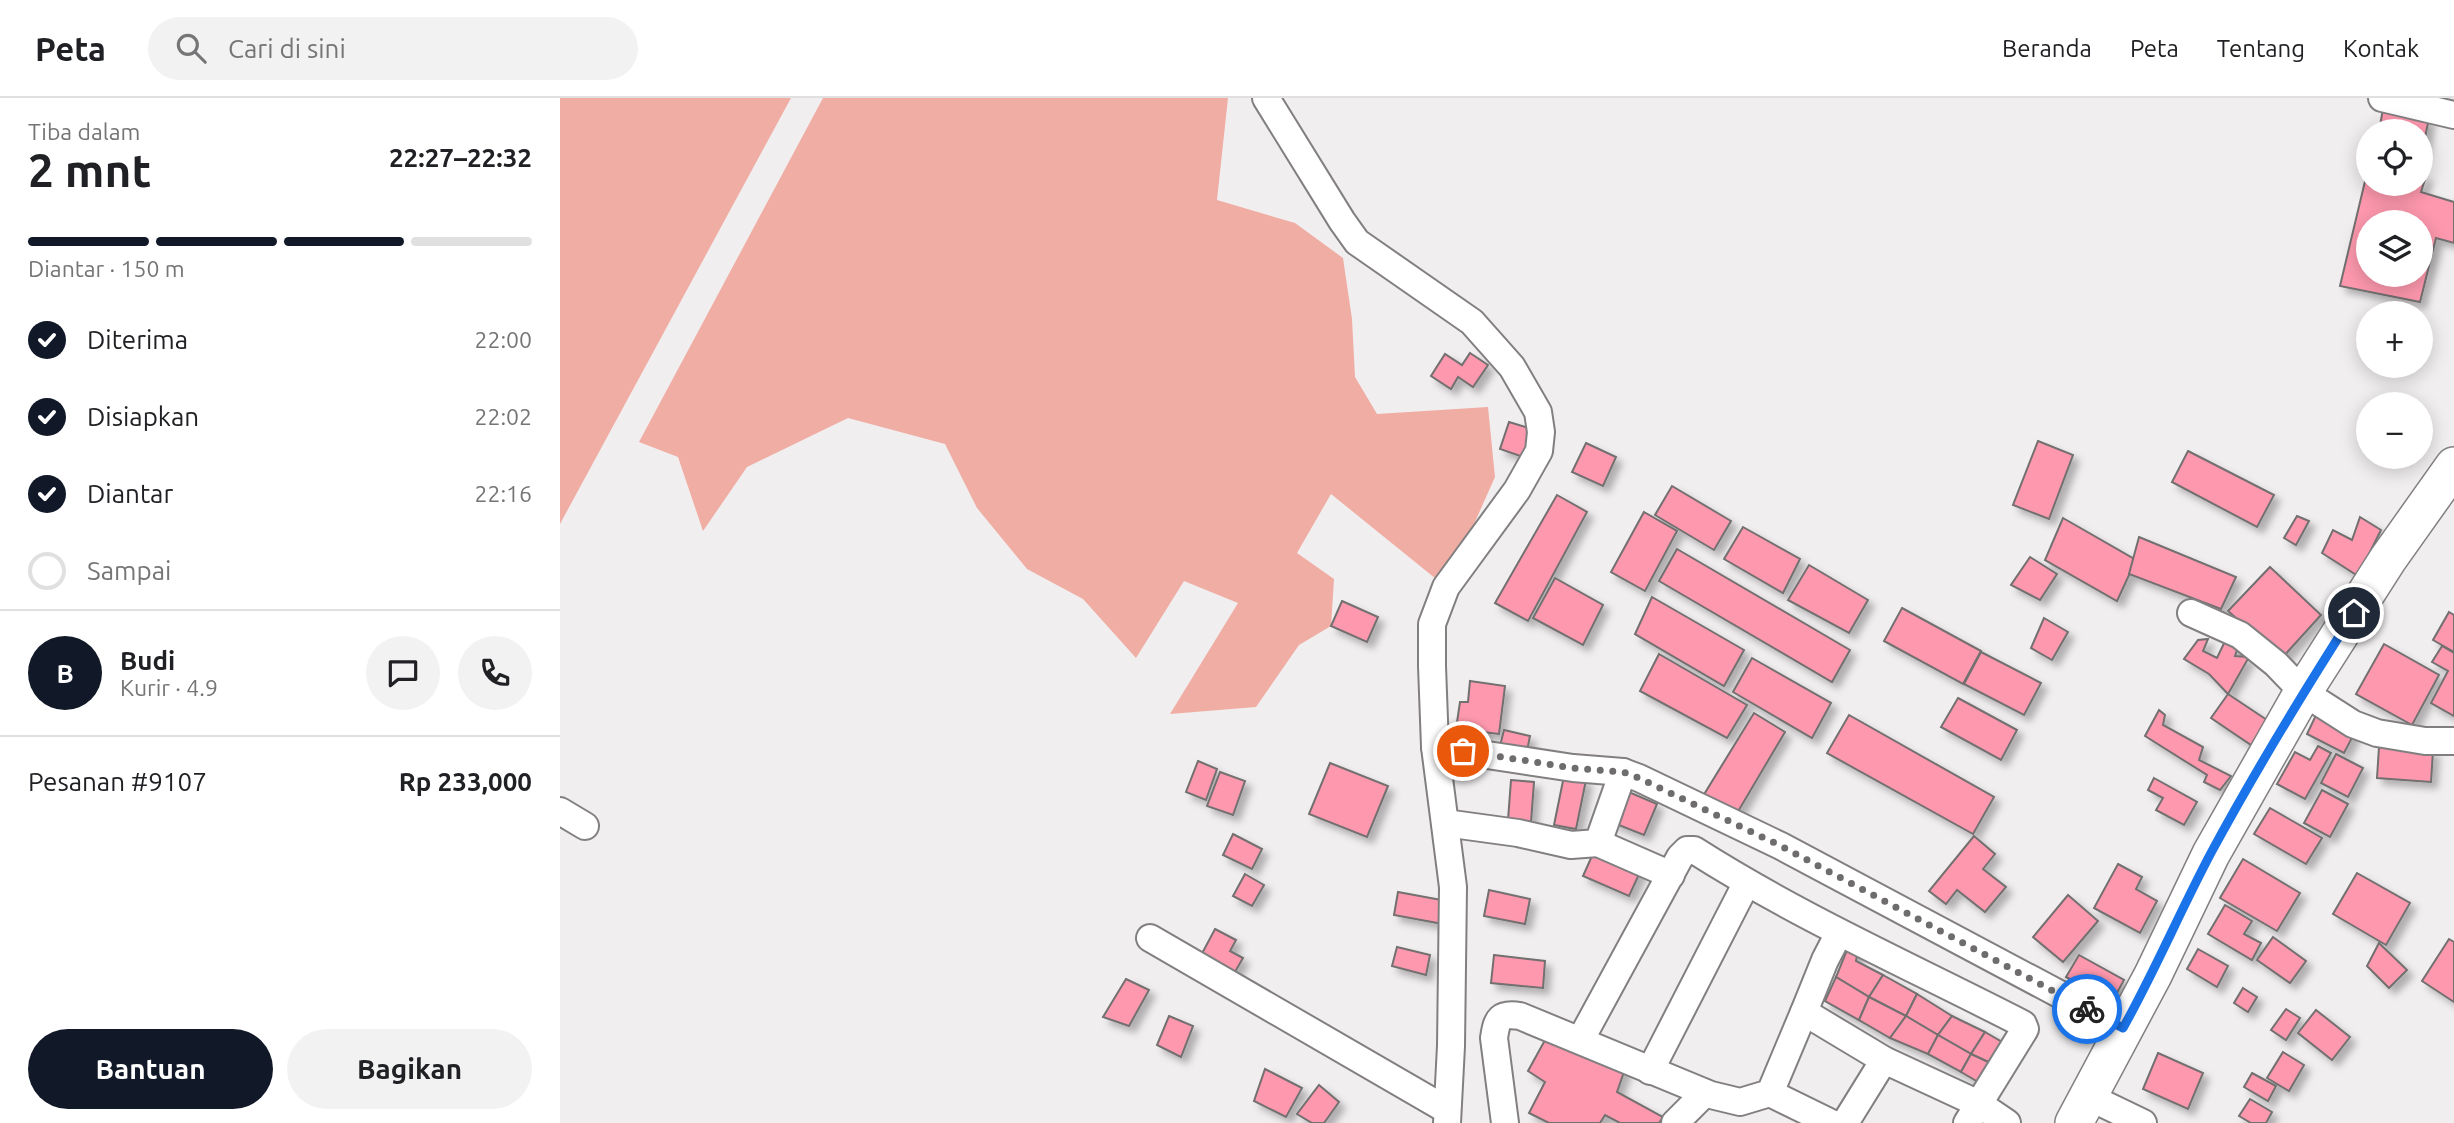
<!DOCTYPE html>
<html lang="id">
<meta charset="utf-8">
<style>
:root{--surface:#fff;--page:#f2f2f2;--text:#202124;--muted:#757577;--line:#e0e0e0;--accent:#111827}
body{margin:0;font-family:Ubuntu,sans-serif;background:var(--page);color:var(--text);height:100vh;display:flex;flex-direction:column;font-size:26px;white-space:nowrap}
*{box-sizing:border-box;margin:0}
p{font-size:23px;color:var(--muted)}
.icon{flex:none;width:38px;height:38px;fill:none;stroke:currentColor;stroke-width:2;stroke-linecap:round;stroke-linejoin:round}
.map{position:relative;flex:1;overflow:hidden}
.side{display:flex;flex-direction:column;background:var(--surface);width:560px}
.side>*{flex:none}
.fabs{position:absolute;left:1796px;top:21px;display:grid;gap:14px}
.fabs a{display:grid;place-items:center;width:77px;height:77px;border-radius:50%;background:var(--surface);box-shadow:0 4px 18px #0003;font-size:35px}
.pin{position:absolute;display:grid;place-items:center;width:60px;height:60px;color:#fff;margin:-30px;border:4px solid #fff;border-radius:50%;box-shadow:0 2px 7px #0007}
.courier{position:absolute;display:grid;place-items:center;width:70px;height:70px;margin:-35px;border:5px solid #1a73e8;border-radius:50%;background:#fff;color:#222;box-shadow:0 2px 9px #0007}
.summary em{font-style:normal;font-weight:700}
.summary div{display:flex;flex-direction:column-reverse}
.summary{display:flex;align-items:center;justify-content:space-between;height:119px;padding:0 28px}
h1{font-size:46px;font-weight:700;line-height:52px}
.bar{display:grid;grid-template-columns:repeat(4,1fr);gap:10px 7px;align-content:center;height:84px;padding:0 28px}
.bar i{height:9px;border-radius:5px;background:var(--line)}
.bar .current{background:var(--accent)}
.bar p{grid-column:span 4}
.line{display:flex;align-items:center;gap:18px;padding:0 28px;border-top:2px solid var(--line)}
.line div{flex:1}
.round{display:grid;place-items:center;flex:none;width:74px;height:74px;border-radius:37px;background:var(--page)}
ol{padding:0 28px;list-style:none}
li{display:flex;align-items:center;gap:21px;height:77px}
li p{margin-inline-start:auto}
li .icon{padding:7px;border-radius:50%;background:var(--accent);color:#fff;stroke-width:4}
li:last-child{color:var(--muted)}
li i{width:38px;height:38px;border:4px solid var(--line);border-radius:50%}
.primary-button{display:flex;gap:14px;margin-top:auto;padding:14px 28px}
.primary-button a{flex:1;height:80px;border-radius:42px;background:var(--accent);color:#fff;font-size:28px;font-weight:700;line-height:80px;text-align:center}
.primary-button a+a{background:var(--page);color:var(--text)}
header{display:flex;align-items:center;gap:42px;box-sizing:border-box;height:98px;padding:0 35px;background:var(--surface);border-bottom:2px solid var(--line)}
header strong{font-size:33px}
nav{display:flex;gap:38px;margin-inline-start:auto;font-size:24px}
.search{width:490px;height:63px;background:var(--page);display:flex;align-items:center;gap:18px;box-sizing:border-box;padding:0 24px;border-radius:38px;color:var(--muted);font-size:26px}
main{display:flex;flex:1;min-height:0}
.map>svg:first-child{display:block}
.green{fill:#f0ada3}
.building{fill:#fe98ae;stroke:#736f70;stroke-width:2;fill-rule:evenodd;filter:url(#shadow)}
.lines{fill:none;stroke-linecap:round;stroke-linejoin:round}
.minor-casing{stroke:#827f81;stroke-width:30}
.secondary-casing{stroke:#827f81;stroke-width:40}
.minor{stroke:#fff;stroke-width:26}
.secondary{stroke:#fff;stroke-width:37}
.done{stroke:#6e6c6d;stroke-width:7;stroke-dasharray:0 12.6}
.route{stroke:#1a73e8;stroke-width:9}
</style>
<header>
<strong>Peta</strong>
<div class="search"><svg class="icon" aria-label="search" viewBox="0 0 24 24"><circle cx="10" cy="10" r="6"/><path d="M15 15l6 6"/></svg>Cari di sini</div>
<nav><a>Beranda</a><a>Peta</a><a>Tentang</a><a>Kontak</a></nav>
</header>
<main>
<section class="side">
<div class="summary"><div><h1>2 mnt</h1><p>Tiba dalam</p></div><em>22:27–22:32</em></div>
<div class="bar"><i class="current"></i><i class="current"></i><i class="current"></i><i></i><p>Diantar · 150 m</p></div>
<ol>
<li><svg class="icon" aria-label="check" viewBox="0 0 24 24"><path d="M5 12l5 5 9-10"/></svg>Diterima<p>22:00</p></li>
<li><svg class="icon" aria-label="check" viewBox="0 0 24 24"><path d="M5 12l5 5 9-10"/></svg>Disiapkan<p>22:02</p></li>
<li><svg class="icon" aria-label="check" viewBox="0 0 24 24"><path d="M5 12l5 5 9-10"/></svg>Diantar<p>22:16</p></li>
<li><i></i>Sampai</li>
</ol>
<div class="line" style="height:126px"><b class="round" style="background:var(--accent);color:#fff">B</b><div><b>Budi</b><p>Kurir · 4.9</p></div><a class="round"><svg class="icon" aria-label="chat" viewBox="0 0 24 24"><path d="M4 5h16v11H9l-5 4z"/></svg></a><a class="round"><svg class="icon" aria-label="phone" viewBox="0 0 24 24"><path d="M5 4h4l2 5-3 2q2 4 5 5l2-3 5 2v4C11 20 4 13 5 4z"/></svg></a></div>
<div class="line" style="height:91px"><div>Pesanan #9107</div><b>Rp 233,000</b></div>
<div class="primary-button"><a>Bantuan</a><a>Bagikan</a></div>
</section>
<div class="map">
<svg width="1894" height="1025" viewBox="0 0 1894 1025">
<defs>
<filter id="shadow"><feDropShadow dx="6" dy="6" stdDeviation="3.5" flood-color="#0004"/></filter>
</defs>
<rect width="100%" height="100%" fill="#f1eef0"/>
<g class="green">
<path d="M0 0H231L0 426Z"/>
<path d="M263 0H668L657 102 735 125 783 160 792 221 795 279 817 316 928 309 935 379 886 489 771 396 737 455 774 481 771 528 739 547 696 609 610 616 678 505 624 483 576 560 523 501 467 471 417 410 385 346 288 320 187 369 143 433 118 359 79 344Z"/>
</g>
<g class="building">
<path d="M1823 11 1869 20 1862 54H1860V33H1819Z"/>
<path d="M1860 78H1866L1861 94 1894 104V145L1876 140 1860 204 1780 188 1806 79H1808V86H1860ZM1808 124H1860V177H1808Z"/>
<path d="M910 255 928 267 913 289 898 279 891 291 871 278 885 256 902 267Z"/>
<path d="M949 324 975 332 966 360 940 351Z"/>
<path d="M1478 343 1513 357 1489 421 1453 407Z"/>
<path d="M1026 345 1056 359 1043 388 1012 374Z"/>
<path d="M1628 353 1714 397 1697 429 1612 384Z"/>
<path d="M1112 388 1171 423 1154 452 1095 417Z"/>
<path d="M997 397 1027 414 968 523 935 505Z"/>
<path d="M1084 414 1117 433 1085 493 1051 474Z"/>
<path d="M1737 418 1749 423 1736 447 1724 440Z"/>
<path d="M1800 419 1821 432 1798 478 1762 455 1773 432 1792 442Z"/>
<path d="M1503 420 1576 462 1557 503 1485 462Z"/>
<path d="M1183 429 1240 461 1223 495 1164 461Z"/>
<path d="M1579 439 1676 479 1661 511 1569 476Z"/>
<path d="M1117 451 1290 552 1272 584 1099 483Z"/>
<path d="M1470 459 1497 476 1480 502 1451 487Z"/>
<path d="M1249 467 1308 502 1289 535 1228 502Z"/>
<path d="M1710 469 1761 517 1722 560 1668 513Z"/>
<path d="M995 480 1043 507 1023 547 973 520Z"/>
<path d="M1092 499 1184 552 1164 588 1075 536Z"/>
<path d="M782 503 818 519 807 544 771 528Z"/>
<path d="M1342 510 1421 553 1403 586 1324 543Z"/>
<path d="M1889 514 1894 517V554L1873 542Z"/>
<path d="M1484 520 1508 534 1492 562 1471 550Z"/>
<path d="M1667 539 1678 549 1675 558 1689 559 1668 596 1649 576 1624 561 1638 542 1648 541 1643 553 1657 560Z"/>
<path d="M1824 546 1879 577 1852 627 1796 596Z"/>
<path d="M1882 548 1894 555V618L1871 605 1888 573 1872 564Z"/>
<path d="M1421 554 1481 585 1464 617 1404 586Z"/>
<path d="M1099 556 1187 607 1167 640 1080 593Z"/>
<path d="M1192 560 1271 605 1252 640 1173 594Z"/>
<path d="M910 583 945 588 939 636 896 631 900 604H908Z"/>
<path d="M1668 596 1707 622 1691 647 1651 620Z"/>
<path d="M1398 600 1457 632 1441 662 1381 629Z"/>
<path d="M1599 612 1605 617 1603 627 1643 649 1639 662 1671 678 1660 692 1644 684 1647 677 1585 638Z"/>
<path d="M1758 613 1796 632 1784 655 1747 636Z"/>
<path d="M1194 615 1225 634 1173 722 1140 703Z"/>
<path d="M1289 617 1434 699 1413 736 1267 655Z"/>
<path d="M944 632 970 638 966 658 939 652Z"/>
<path d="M1758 648 1771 655 1745 701 1717 686 1735 654 1750 662Z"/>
<path d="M1819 649 1873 653 1871 684 1817 680Z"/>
<path d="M1776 656 1803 670 1788 699 1761 685Z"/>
<path d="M638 663 657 671 646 702 626 694Z"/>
<path d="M770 665 828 688 807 739 749 716Z"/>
<path d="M660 674 685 683 673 717 647 708Z"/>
<path d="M1004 678 1026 682 1016 731 994 727Z"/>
<path d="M1594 680 1637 704 1624 727 1596 712 1603 700 1588 692Z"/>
<path d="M951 682 974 684 971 724 948 722Z"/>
<path d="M1064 692 1097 706 1084 737 1051 724Z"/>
<path d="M1762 692 1788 706 1770 739 1744 725Z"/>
<path d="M1710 710 1762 740 1746 766 1694 736Z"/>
<path d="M673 736 702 751 692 771 663 757Z"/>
<path d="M1414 738 1435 756 1423 771 1446 789 1425 814 1397 792 1386 806 1369 793Z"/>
<path d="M1035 751 1081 772 1069 798 1023 778Z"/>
<path d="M1683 761 1740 795 1717 833 1660 800Z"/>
<path d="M1558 766 1582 779 1576 791 1597 803 1580 835 1534 810Z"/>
<path d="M1797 775 1850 805 1826 847 1773 816Z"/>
<path d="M685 776 704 787 692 808 673 798Z"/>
<path d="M929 792 970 801 965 826 924 818Z"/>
<path d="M838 794 887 803 883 826 834 817Z"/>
<path d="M1508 797 1538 823 1503 864 1473 839Z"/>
<path d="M1665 807 1692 823 1684 836 1701 845 1692 862 1648 836Z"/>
<path d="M655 831 676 842 670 853 683 860 672 879 639 861Z"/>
<path d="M1713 839 1746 863 1730 885 1697 862Z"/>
<path d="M1889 841 1894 844V904L1862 883Z"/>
<path d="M1819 845 1847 872 1829 890 1807 868Z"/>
<path d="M1289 847 1298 852 1296 863 1323 877 1309 899 1276 879Z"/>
<path d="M837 849 870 857 866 877 832 868Z"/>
<path d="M1638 851 1668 868 1657 889 1627 871Z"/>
<path d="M934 857 985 863 983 890 931 885Z"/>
<path d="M1519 857 1564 882 1552 904 1506 879Z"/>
<path d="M1323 877 1357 896 1346 918 1309 899Z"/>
<path d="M1276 879 1309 899 1299 922 1265 903Z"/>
<path d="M566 881 589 892 569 928 543 919Z"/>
<path d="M1683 890 1697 899 1688 914 1674 905Z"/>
<path d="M1357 896 1392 918 1378 937 1346 918Z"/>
<path d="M1309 899 1346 918 1330 940 1299 922Z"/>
<path d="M1726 911 1740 920 1726 942 1711 932Z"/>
<path d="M1756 912 1790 939 1772 962 1738 935Z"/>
<path d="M609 918 633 928 621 959 597 947Z"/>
<path d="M1346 918 1378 937 1368 956 1330 940Z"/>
<path d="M1392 918 1425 934 1411 956 1378 937Z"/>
<path d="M990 933 1065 971 1057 994 1103 1019 1099 1025H1060L1045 1017 1040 1025H989L969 1015 985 984 968 973Z"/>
<path d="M1425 934 1449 948 1439 969 1411 956Z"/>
<path d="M1378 937 1411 956 1401 974 1368 956Z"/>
<path d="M1723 954 1744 967 1729 993 1707 980Z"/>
<path d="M1598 955 1643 975 1628 1011 1583 991Z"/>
<path d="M1411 956 1439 969 1425 988 1401 974Z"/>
<path d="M705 971 742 990 726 1019 694 1003Z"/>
<path d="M1692 975 1716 988 1708 1003 1684 989Z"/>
<path d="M759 987 779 1004 764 1025H752L737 1016Z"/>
<path d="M1690 1001 1712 1014 1706 1025H1691L1679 1018Z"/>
</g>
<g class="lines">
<g class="minor-casing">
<g id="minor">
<path d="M706 0 782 123 797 144 912 224 952 269 978 314 981 334 979 353 957 392 886 489 872 526V568L875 649 893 789 891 948 887 1025"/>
<path d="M1822 0 1894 17"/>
<path d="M1631 515 1680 537 1716 566 1743 594 1793 626 1817 635 1865 643H1894"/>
<path d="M875 649 1013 670 1063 674 1079 680 1221 748 1563 930"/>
<path d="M0 713 25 728"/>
<path d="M885 725 958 735 1011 747 1038 745 1063 674"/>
<path d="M1038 745 1111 777"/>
<path d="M590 840 887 1012"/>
<path d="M1244 914 1265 862 1279 835"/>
<path d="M1021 941 1120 759 1127 752H1134C1239 819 1352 869 1463 926L1465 931 1407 1025"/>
<path d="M1090 973 1186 786"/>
<path d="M1210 995 1271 1025"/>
<path d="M1527 998 1583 1025"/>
<path d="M945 1025 934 940C937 920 940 915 960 918L1151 997 1180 1004 1210 995 1244 914 1324 962 1419 1006 1447 1025"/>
<path d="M1115 1025 1145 995"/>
<path d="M1285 1025 1324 962"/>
</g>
</g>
<g class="secondary-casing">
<path id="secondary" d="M1514 1025 1593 877 1651 756 1743 594 1828 461 1894 368"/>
</g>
<use href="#minor" class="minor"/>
<use href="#secondary" class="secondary"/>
</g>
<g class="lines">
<path class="done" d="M903 653 1013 670 1063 674 1079 680 1221 748 1527 911"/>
<path class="route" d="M1527 911 1563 930C1595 873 1621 811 1652 753 1696 672 1744 593 1794 515"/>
</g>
</svg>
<div class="fabs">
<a><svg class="icon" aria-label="locate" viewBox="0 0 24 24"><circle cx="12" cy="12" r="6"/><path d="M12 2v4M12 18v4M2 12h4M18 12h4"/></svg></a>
<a><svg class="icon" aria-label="layers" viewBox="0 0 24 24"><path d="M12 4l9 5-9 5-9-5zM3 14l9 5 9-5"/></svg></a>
<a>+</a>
<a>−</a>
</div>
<div class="pin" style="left:903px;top:653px;background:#ea580c"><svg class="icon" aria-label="bag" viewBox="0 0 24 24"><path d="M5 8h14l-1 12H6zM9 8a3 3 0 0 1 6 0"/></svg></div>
<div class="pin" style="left:1794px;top:515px;background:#1f2937"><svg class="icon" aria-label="home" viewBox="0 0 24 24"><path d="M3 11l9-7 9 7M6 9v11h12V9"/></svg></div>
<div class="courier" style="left:1527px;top:911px"><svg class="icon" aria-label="bike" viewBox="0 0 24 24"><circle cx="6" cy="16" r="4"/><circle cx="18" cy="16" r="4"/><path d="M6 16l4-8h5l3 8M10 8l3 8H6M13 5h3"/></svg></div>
</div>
</main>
